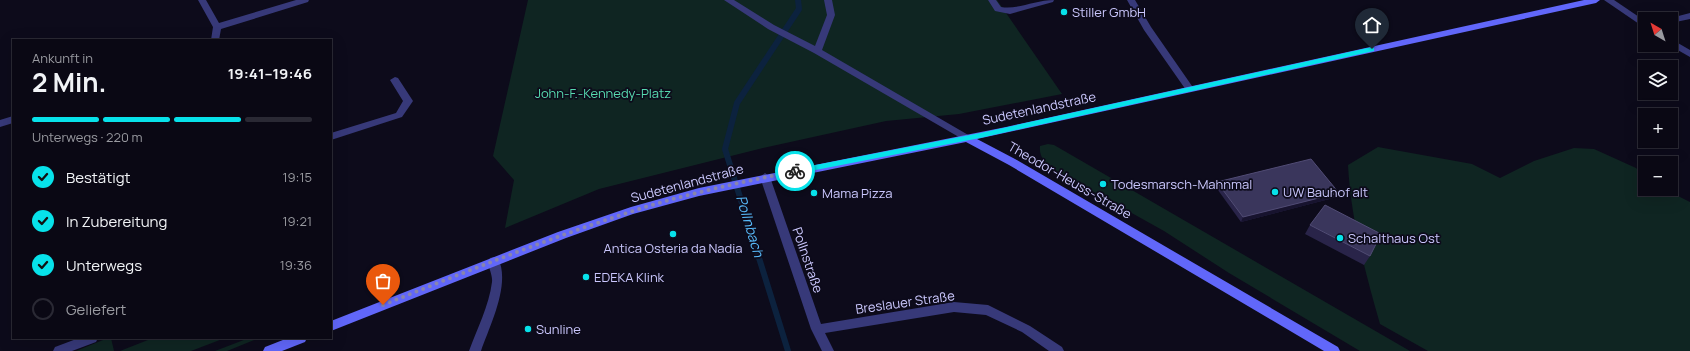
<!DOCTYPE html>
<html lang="de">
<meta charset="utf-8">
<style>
:root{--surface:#0a0814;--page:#181622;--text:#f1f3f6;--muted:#999aa0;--line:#2a2934;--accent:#07e2ea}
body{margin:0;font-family:Manrope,sans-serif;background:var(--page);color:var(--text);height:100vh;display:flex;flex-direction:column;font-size:15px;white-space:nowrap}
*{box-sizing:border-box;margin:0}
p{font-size:13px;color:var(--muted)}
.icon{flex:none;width:22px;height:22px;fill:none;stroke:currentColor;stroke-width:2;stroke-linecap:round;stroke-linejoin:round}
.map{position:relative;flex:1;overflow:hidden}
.drawer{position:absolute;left:12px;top:39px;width:320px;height:300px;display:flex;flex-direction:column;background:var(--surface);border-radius:0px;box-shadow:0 4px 16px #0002,0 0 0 1px var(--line)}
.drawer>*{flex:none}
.needle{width:26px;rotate:321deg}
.buttons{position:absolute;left:1638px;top:12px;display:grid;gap:8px}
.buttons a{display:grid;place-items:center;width:40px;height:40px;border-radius:0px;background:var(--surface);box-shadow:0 4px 16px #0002,0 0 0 1px var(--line);font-size:20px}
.pin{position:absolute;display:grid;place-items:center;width:34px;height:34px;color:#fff;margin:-41px -17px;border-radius:50% 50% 50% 0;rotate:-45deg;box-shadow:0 0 4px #0007}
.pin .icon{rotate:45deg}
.courier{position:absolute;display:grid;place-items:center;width:40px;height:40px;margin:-20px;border:3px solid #07e2ea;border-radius:50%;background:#fff;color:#222;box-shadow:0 1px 5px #0007}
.summary em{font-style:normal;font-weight:700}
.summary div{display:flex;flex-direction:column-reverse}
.summary{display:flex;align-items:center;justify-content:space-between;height:68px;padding:0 20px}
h1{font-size:26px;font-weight:700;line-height:30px}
.bar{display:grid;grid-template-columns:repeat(4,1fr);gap:6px 4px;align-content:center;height:48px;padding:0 20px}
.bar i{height:5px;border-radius:3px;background:var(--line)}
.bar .current{background:var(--accent)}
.bar p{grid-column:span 4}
ol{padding:0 20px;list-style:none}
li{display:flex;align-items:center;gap:12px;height:44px}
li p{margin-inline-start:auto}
li .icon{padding:4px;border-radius:50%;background:var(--accent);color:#111;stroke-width:4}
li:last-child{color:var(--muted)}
li i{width:22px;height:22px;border:2px solid var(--line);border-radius:50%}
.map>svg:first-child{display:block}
.green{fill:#0f2522}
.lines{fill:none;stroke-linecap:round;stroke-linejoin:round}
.stream{stroke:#0c223e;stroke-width:6}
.street{fill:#373979;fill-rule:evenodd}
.secondary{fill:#6167fa;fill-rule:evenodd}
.wall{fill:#292449}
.shaded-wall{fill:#17132e}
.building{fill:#3a365c;stroke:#514c75}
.route{fill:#07e2ea}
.done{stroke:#8885ae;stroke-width:4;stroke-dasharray:0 7.2}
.poi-dot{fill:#07e2ea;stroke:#0d0b1b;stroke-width:1.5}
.labels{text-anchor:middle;stroke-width:3.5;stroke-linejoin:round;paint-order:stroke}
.poi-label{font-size:13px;fill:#cac7fd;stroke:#0d0b1b;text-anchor:start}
.park-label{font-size:13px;fill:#57dab0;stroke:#0d0b1b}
.street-label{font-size:13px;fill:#cac7fd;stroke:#0d0b1b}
.water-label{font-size:14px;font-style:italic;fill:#58bafa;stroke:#0d0b1b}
</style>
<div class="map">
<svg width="1690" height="351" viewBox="0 0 1690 351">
<rect width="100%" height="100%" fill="#0d0b1b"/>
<g class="green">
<path d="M528 0H997L1062 94 959 114 886 121 763 148 599 189 505 228 514 180 493 156Z"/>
<path d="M1048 144 1054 145 1410 351H1360L1229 273 1164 231 1051 168C1044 161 1039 156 1040 146Z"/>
<path d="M1378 147 1472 164 1500 178 1534 161 1574 148 1594 149 1636 168 1645 176V189H1664L1690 202V351H1428L1380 324C1365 271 1351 220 1348 165Z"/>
<path d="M108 338H111L114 351H76Z"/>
<path d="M153 338H225L191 351H120Z"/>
<path d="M249 338H259L227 351H215Z"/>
</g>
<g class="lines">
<path class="stream" d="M788 351 725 149 737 103 799 9 798 0"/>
<g class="street">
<path d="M198 0H206L219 23 296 0H309L308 2 221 29 219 40H211L213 27Z"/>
<path d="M724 0H734L774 25 815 46 827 15 824 0H832L835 15 822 50 970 136 972 138 970 140H964L814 53 768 29Z"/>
<path d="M988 0H996L1001 7C1018 10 1035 0 1054 0L1053 2 1010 14 995 11Z"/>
<path d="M1127 0H1135L1151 27 1192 86 1194 88 1192 90H1186L1144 30Z"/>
<path d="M1604 0H1614L1645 21V28Z"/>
<path d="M1690 13V19L1671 23V19H1667Z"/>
<path d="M1671 39 1690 50V57L1669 45H1671Z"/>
<path d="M395 77 398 78 413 101 402 117 331 140V133L396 113 403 101 390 80Z"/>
<path d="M13 116V123L0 127V120Z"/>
<path d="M765 173 770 177 821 324 954 302 988 305 1030 326 1062 347 1064 351H1049L1022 332 986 315 954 312 825 333 834 351H822L811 329 760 177Z"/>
<path d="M494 257 498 258C511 284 490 325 481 351H469C477 329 489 306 492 282 493 274 486 265 490 258Z"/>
<path d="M79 338H98L96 342 72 351H53L55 347Z"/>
</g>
<g class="secondary">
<path d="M1584 0H1600L1596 3 977 139 1015 159 1338 347 1340 351H1324L1009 165 966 142 699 196 633 214 566 238 331 331V321L558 232 631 207 699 188 1006 127Z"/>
<path d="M288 338H307L305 342 282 351H263L265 347Z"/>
</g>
</g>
<g class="wall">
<path d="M1217 182 1339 193 1337 197 1241 222 1215 186Z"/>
<path d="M1310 225 1370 256 1364 265 1305 234Z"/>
</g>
<path class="shaded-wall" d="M1339 193 1337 197 1241 222 1243 217Z"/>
<g class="building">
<path d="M1311 159 1339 193 1243 217 1217 182Z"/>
<path d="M1325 205 1381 234 1370 256 1310 225Z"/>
</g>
<path class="route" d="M1372 47 1374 48V51L980 138 795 174 792 171 795 169 980 133Z"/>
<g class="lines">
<path class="done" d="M383 305C465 272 547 239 630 212 684 194 739 183 795 171"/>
</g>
<g class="poi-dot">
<circle cx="1064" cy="12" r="4"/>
<circle cx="1103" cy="184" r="4"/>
<circle cx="1275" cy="192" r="4"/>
<circle cx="814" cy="193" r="4"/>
<circle cx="673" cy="234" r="4"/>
<circle cx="1340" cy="238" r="4"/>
<circle cx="586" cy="277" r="4"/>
<circle cx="528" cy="329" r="4"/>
</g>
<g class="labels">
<g class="poi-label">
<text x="1072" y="17">Stiller GmbH</text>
<text x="1111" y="189">Todesmarsch-Mahnmal</text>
<text x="1283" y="197">UW Bauhof alt</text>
<text x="822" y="198">Mama Pizza</text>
<text x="1348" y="243">Schalthaus Ost</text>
<text x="673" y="253" text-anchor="middle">Antica Osteria da Nadia</text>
<text x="594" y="282">EDEKA Klink</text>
<text x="536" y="334">Sunline</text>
</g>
<g class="park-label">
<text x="603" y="98">John-F.-Kennedy-Platz</text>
</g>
<g class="street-label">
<text transform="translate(1039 108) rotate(-12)" y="5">Sudetenlandstraße</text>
<text transform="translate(1070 180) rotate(30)" y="5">Theodor-Heuss-Straße</text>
<text transform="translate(687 183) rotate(-15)" y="5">Sudetenlandstraße</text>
<text transform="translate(808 260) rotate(71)" y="5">Pollnstraße</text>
<text transform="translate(905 302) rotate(-8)" y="5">Breslauer Straße</text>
</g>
<g class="water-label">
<text transform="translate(750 226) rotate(73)" y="5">Pollnbach</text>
</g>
</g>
</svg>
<div class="buttons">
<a><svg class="needle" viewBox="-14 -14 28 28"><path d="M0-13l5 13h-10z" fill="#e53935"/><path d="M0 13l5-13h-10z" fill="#999aa0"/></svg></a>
<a><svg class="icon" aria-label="layers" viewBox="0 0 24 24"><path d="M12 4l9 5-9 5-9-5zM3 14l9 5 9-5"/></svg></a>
<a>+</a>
<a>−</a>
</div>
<div class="pin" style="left:383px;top:305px;background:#ea580c"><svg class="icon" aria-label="bag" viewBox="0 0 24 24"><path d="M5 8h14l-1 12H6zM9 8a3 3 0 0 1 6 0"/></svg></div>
<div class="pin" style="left:1372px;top:49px;background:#1f2937"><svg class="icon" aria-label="home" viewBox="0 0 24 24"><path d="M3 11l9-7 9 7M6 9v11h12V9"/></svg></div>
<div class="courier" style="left:795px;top:171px"><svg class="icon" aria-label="bike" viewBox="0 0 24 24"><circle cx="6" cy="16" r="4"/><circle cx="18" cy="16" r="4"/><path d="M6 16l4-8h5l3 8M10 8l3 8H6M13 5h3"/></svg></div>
<section class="drawer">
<div class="summary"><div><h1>2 Min.</h1><p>Ankunft in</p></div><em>19:41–19:46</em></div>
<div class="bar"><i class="current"></i><i class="current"></i><i class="current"></i><i></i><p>Unterwegs · 220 m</p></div>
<ol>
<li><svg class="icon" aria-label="check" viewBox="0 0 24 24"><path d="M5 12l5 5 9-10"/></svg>Bestätigt<p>19:15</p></li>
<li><svg class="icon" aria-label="check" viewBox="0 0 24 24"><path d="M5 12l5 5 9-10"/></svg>In Zubereitung<p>19:21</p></li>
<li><svg class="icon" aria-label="check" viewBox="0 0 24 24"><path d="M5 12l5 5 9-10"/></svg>Unterwegs<p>19:36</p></li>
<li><i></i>Geliefert</li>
</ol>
</section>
</div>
